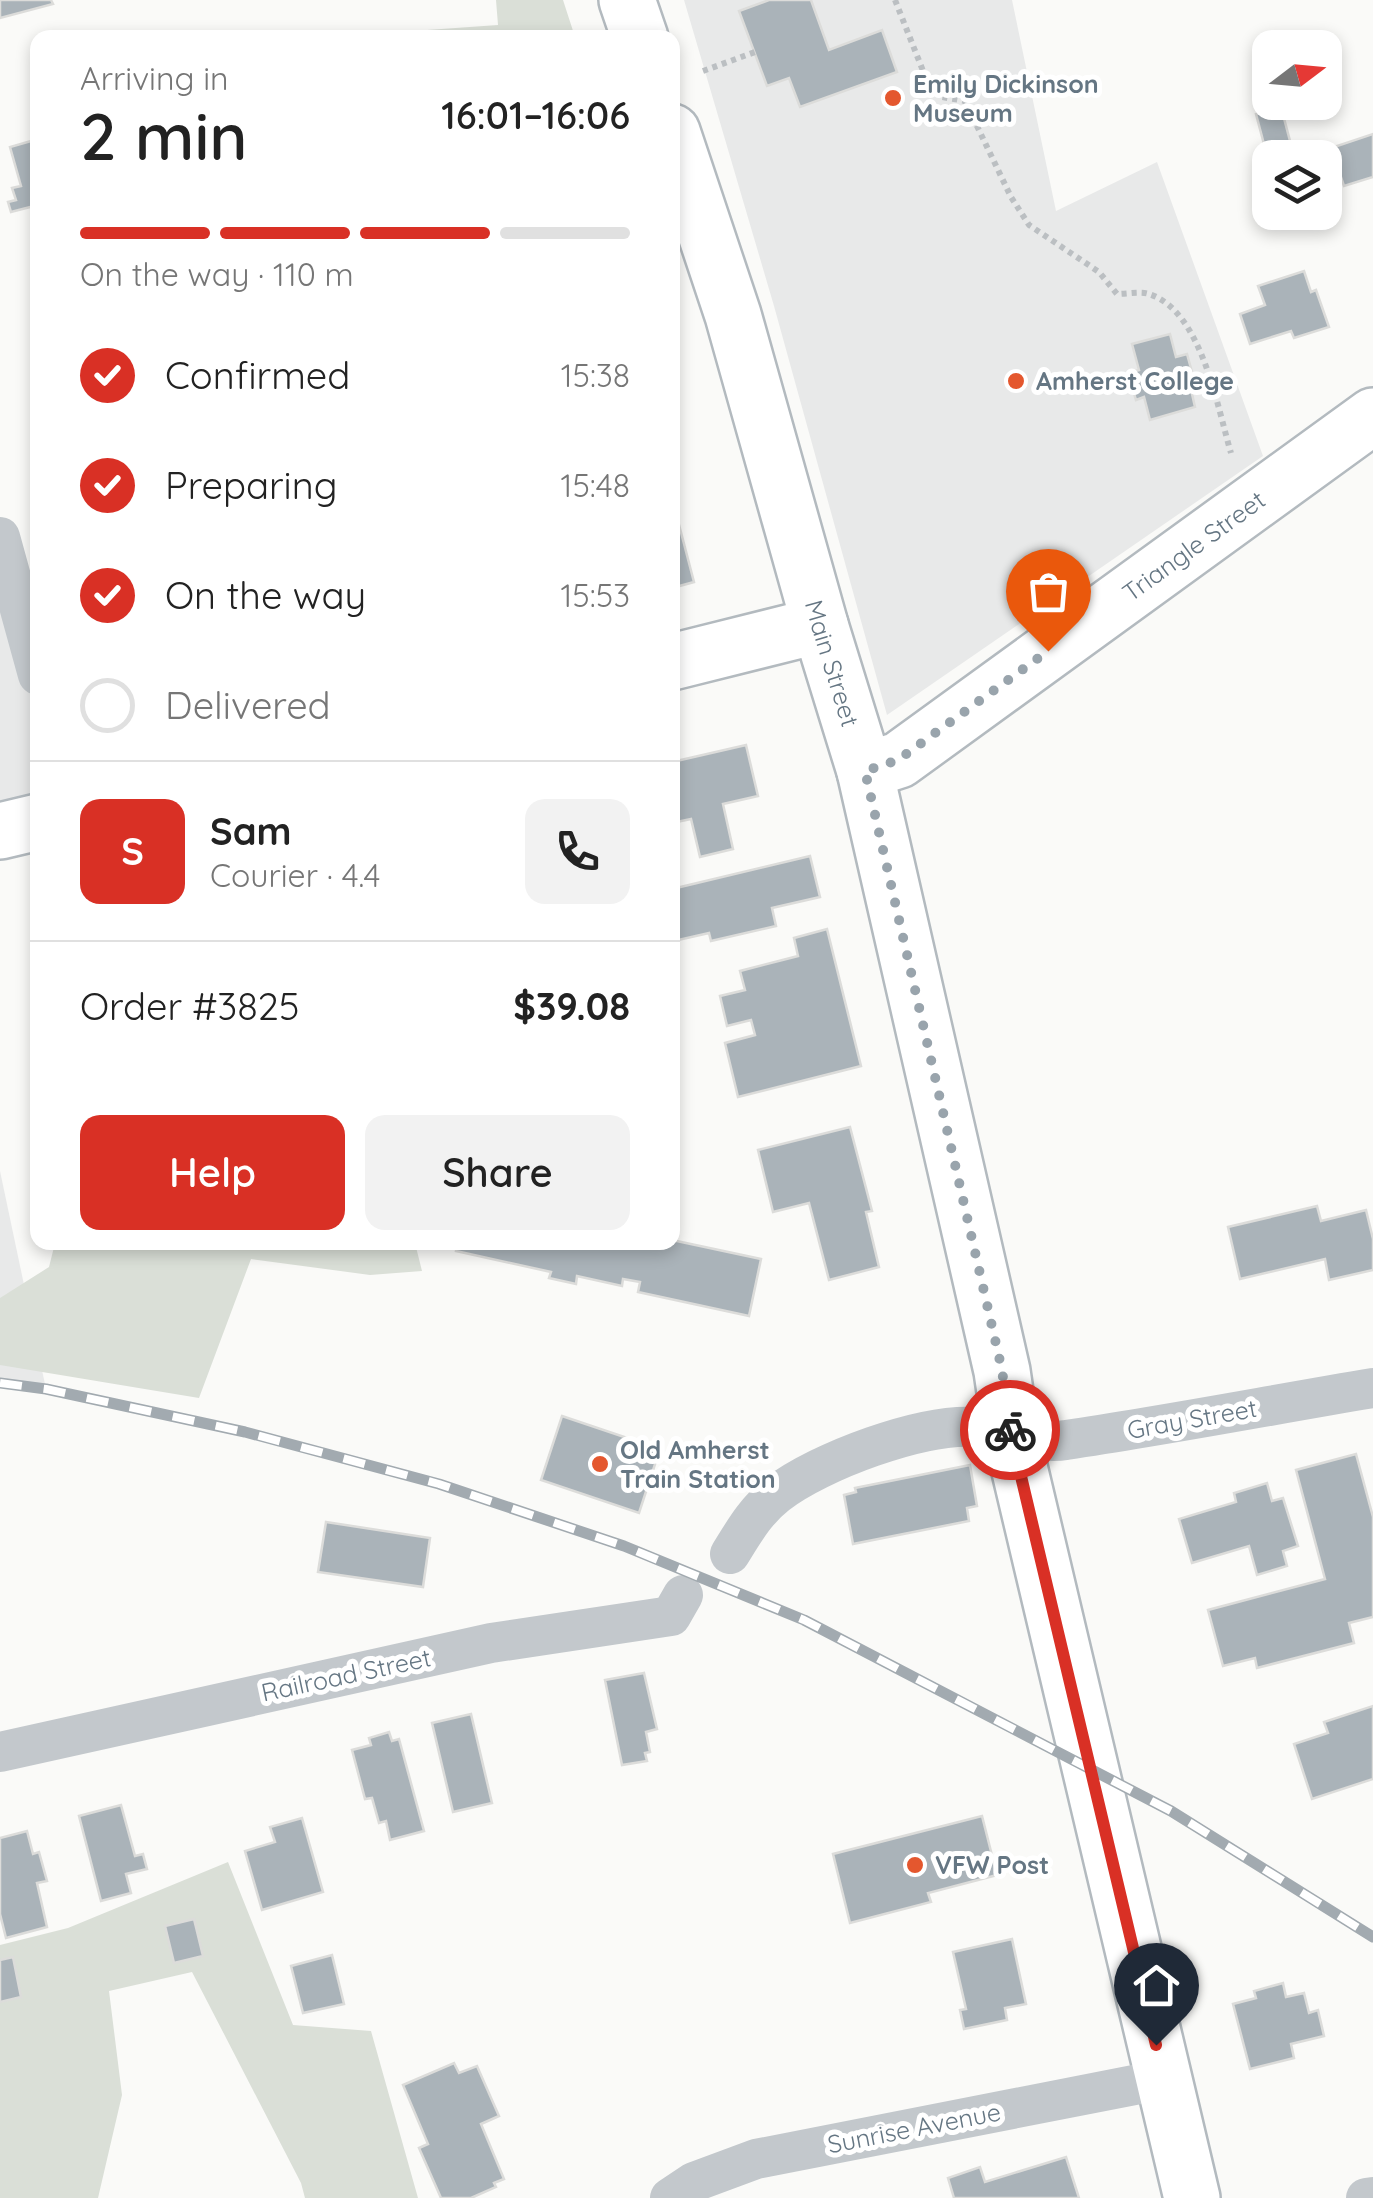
<!DOCTYPE html>
<meta charset="utf-8">
<style>
:root{--surface:#fff;--page:#f2f2f2;--text:#222;--muted:#767676;--line:#e0e0e0;--accent:#d93025}
body{margin:0;font-family:Quicksand,sans-serif;background:var(--page);color:var(--text);height:100vh;display:flex;flex-direction:column;font-size:38px;white-space:nowrap}
*{box-sizing:border-box;margin:0}
p{font-size:32px;color:var(--muted)}
.icon{flex:none;width:55px;height:55px;fill:none;stroke:currentColor;stroke-width:2;stroke-linecap:round;stroke-linejoin:round}
.map{position:relative;flex:1;overflow:hidden}
.side{position:absolute;left:30px;top:30px;width:650px;height:1220px;display:flex;flex-direction:column;background:var(--surface);border-radius:20px;box-shadow:0 5px 15px #0003}
.side>*{flex:none}
.needle{width:65px;rotate:74deg}
.buttons{position:absolute;left:1252px;top:30px;display:grid;gap:20px}
.buttons a{display:grid;place-items:center;width:90px;height:90px;border-radius:20px;background:var(--surface);box-shadow:0 5px 15px #0003;font-size:50px}
.pin{position:absolute;display:grid;place-items:center;width:85px;height:85px;color:#fff;margin:-102px -42px;border-radius:50% 50% 50% 0;rotate:-45deg;box-shadow:0 0 10px #0007}
.pin .icon{rotate:45deg}
.courier{position:absolute;display:grid;place-items:center;width:100px;height:100px;margin:-50px;border:8px solid #d93025;border-radius:50%;background:#fff;color:#222;box-shadow:0 2px 12px #0007}
.head em{font-style:normal;font-weight:600}
.head div{display:flex;flex-direction:column-reverse}
.head{display:flex;align-items:center;justify-content:space-between;height:170px;padding:0 50px}
h1{font-size:65px;font-weight:600;line-height:75px}
.bar{display:grid;grid-template-columns:repeat(4,1fr);gap:15px 10px;align-content:center;height:120px;padding:0 50px}
.bar i{height:12px;border-radius:8px;background:var(--line)}
.bar .current{background:var(--accent)}
.bar p{grid-column:span 4}
.line{display:flex;align-items:center;gap:25px;padding:0 50px;border-top:2px solid var(--line)}
.line div{flex:1}
.round{display:grid;place-items:center;flex:none;width:105px;height:105px;border-radius:20px;background:var(--page)}
ol{padding:0 50px;list-style:none}
li{display:flex;align-items:center;gap:30px;height:110px}
li p{margin-inline-start:auto}
li .icon{padding:10px;border-radius:50%;background:var(--accent);color:#fff;stroke-width:4}
li:last-child{color:var(--muted)}
li i{width:55px;height:55px;border:5px solid var(--line);border-radius:50%}
.primary-button{display:flex;gap:20px;margin-top:auto;padding:20px 50px}
.primary-button a{flex:1;height:115px;border-radius:20px;background:var(--accent);color:#fff;font-size:40px;font-weight:600;line-height:115px;text-align:center}
.primary-button a+a{background:var(--page);color:var(--text)}
.map>svg:first-child{display:block}
.built{fill:#e8e9e9}
.green{fill:#dadfd7}
.building{fill:#aab3b9;stroke:#dcdcda;stroke-width:2.5}
.lines{fill:none;stroke-linecap:round;stroke-linejoin:round}
.secondary-casing{stroke:#b3babf;stroke-width:60}
.path{stroke:#bbbfc2;stroke-width:6;stroke-dasharray:5 5;stroke-linecap:butt}
.street{stroke:#c3c8cc;stroke-width:40}
.secondary{stroke:#fff;stroke-width:55}
.rail-casing{stroke:#a2aab0;stroke-width:11}
.rail{stroke:#fff;stroke-width:8;stroke-dasharray:22;stroke-linecap:butt}
.done{stroke:#99a4ac;stroke-width:10;stroke-dasharray:0 18}
.route{stroke:#d93025;stroke-width:12}
.poi-dot{fill:#e4572e;stroke:#fff;stroke-width:4}
.labels{text-anchor:middle;stroke-width:10;stroke-linejoin:round;paint-order:stroke}
.poi-label{font-size:25px;font-weight:bold;fill:#657683;stroke:#fff;text-anchor:start}
.street-label{font-size:25px;fill:#657683;stroke:#fff}
</style>
<div class="map">
<svg width="1373" height="2198" viewBox="0 0 1373 2198">
<rect width="100%" height="100%" fill="#fafaf8"/>
<g class="built">
<path d="M684 0H1012L1056 211 1157 162 1263 456 887 715 774 306Z"/>
<path d="M0 537 38 675 37 822 0 831Z"/>
<path d="M0 1171 46 1389 0 1383Z"/>
</g>
<g class="green">
<path d="M496 0H563L575 37H328L498 25Z"/>
<path d="M55 1243H415L422 1271 370 1275 251 1259 199 1398 0 1365V1298L49 1267Z"/>
<path d="M228 1862 293 2025 371 2031 418 2198H305L301 2183 192 1972 109 1991 122 2095 98 2198H0V1945L68 1928Z"/>
</g>
<g class="building">
<path d="M0 0H51L53 4 0 18Z"/>
<path d="M769 0H811L829 50 882 30 897 72 800 107 789 78 767 86 739 11Z"/>
<path d="M1281 107 1290 141 1265 148 1256 114Z"/>
<path d="M1373 134V177L1344 186 1331 148Z"/>
<path d="M38 139V205L11 212 8 202 16 200 12 188 21 186 10 147Z"/>
<path d="M1304 271 1311 292 1316 290 1329 327 1294 338 1291 331 1250 344 1240 314 1265 305 1258 286Z"/>
<path d="M1170 334 1176 357 1187 354 1195 383 1190 385 1195 407 1150 420 1144 397 1136 400 1128 373 1139 370 1132 344Z"/>
<path d="M672 498 694 582 672 588Z"/>
<path d="M746 745 758 796 723 804 733 849 700 857 691 819 672 823V762Z"/>
<path d="M810 856 820 897 772 908 776 926 711 941 709 933 674 941 672 889Z"/>
<path d="M827 929 861 1066 738 1097 725 1043 755 1035 751 1020 727 1026 720 996 745 990 740 971 798 956 794 938Z"/>
<path d="M850 1127 872 1211 866 1212 879 1267 829 1280 809 1203 773 1212 758 1150Z"/>
<path d="M1317 1206 1321 1221 1366 1210 1373 1239V1270L1329 1280 1325 1259 1240 1279 1228 1227Z"/>
<path d="M672 1240 761 1259 749 1316 638 1292 640 1282 623 1279 622 1286 577 1276 576 1284 549 1278 551 1272 456 1251 458 1242H672Z"/>
<path d="M562 1416 660 1449 639 1513 541 1480Z"/>
<path d="M1356 1454 1373 1517V1617L1349 1623 1354 1643 1257 1668 1255 1658 1223 1666 1208 1610 1325 1579 1296 1470Z"/>
<path d="M970 1465 977 1506 967 1508 969 1521 853 1544 844 1495 856 1492 855 1488Z"/>
<path d="M1267 1483 1272 1501 1283 1498 1298 1546 1283 1551 1287 1566 1257 1575 1249 1546 1192 1563 1179 1519 1236 1502 1234 1493Z"/>
<path d="M326 1522 430 1538 423 1587 318 1572Z"/>
<path d="M644 1673 657 1729 646 1732 650 1752 645 1753 647 1761 622 1765 605 1680Z"/>
<path d="M1373 1706V1779L1312 1799 1294 1744 1328 1733 1324 1722Z"/>
<path d="M471 1714 492 1803 453 1812 432 1723Z"/>
<path d="M389 1732 392 1741 399 1739 424 1831 390 1840 386 1821 379 1823 372 1798 365 1799 352 1750 371 1745 369 1738Z"/>
<path d="M121 1805 135 1856 143 1854 147 1869 126 1874 131 1893 101 1901 79 1816Z"/>
<path d="M982 1816 997 1875 928 1893 931 1902 850 1923 833 1854Z"/>
<path d="M302 1818 323 1892 262 1910 245 1851 275 1842 270 1827Z"/>
<path d="M27 1831 33 1854 39 1852 47 1881 37 1883 47 1927 6 1938 0 1914V1838Z"/>
<path d="M194 1919 203 1956 174 1963 165 1926Z"/>
<path d="M1012 1939 1026 2004 1005 2008 1007 2020 964 2029 960 2010 966 2009 953 1952Z"/>
<path d="M332 1955 344 2004 303 2013 291 1966Z"/>
<path d="M13 1957 21 1997 0 2002V1960Z"/>
<path d="M1283 1983 1286 1997 1304 1993 1309 2013 1318 2010 1324 2036 1291 2044 1294 2058 1250 2069 1233 2004 1256 1998 1254 1991Z"/>
<path d="M454 2063 459 2073 477 2066 499 2116 481 2124 504 2179 494 2183 496 2187 471 2198H441L419 2148 428 2144 403 2085Z"/>
<path d="M1066 2157 1079 2198H954L948 2178 980 2167 985 2182Z"/>
</g>
<g class="lines">
<g class="secondary-casing">
<g id="secondary">
<path d="M627 0 640 38"/>
<path id="s1" d="M672 132 733 315 820 625 865 771 1002 1371 1011 1433 1192 2198"/>
<path d="M672 662 820 625"/>
<path id="s2" d="M865 771 899 760 1373 416"/>
<path d="M0 831 38 822"/>
</g>
</g>
<g class="path">
<path d="M895 0 929 86 942 97 965 101 1011 197 1029 225 1099 272 1117 294C1127 294 1141 291 1149 294 1202 311 1217 407 1231 453"/>
<path d="M703 71 755 52"/>
</g>
<g class="street">
<path d="M0 537 38 675"/>
<path d="M730 1554C743 1533 756 1510 777 1494 820 1461 922 1423 976 1427 1004 1430 1037 1445 1066 1440 1168 1425 1271 1405 1373 1388"/>
<path d="M0 1752 491 1643 671 1616 683 1595"/>
<path d="M670 2198 694 2182 756 2159 1165 2079"/>
<path d="M1366 2198 1373 2197"/>
</g>
<use href="#secondary" class="secondary"/>
<g class="rail-casing">
<path id="rail" d="M0 1383 46 1389 245 1432 439 1484 624 1546 804 1620 1171 1811 1373 1937"/>
</g>
<use href="#rail" class="rail"/>
</g>
<g class="lines">
<path class="done" d="M1010 1430 1002 1370 865 771 898 760 1048 651"/>
<path class="route" d="M1010 1430 1156 2045"/>
</g>
<g class="poi-dot">
<circle cx="893" cy="98" r="10"/>
<circle cx="1016" cy="381" r="10"/>
<circle cx="600" cy="1464" r="10"/>
<circle cx="915" cy="1865" r="10"/>
</g>
<g class="labels">
<g class="poi-label">
<text x="913" y="93">Emily Dickinson<tspan x="913" dy="29">Museum</tspan></text>
<text x="1036" y="390">Amherst College</text>
<text x="620" y="1459">Old Amherst<tspan x="620" dy="29">Train Station</tspan></text>
<text x="935" y="1874">VFW Post</text>
</g>
<g class="street-label">
<text dy="9" stroke="none"><textPath href="#s2" startOffset="400">Triangle Street</textPath></text>
<text dy="9" stroke="none"><textPath href="#s1" startOffset="555">Main Street</textPath></text>
<text transform="translate(1192 1419) rotate(-10)" y="9">Gray Street</text>
<text transform="translate(346 1675) rotate(-12)" y="9">Railroad Street</text>
<text transform="translate(914 2128) rotate(-11)" y="9">Sunrise Avenue</text>
</g>
</g>
</svg>
<div class="buttons">
<a><svg class="needle" viewBox="-14 -14 28 28"><path d="M0-13l5 13h-10z" fill="#e53935"/><path d="M0 13l5-13h-10z" fill="#767676"/></svg></a>
<a><svg class="icon" aria-label="layers" viewBox="0 0 24 24"><path d="M12 4l9 5-9 5-9-5zM3 14l9 5 9-5"/></svg></a>
</div>
<div class="pin" style="left:1048px;top:651px;background:#ea580c"><svg class="icon" aria-label="bag" viewBox="0 0 24 24"><path d="M5 8h14l-1 12H6zM9 8a3 3 0 0 1 6 0"/></svg></div>
<div class="pin" style="left:1156px;top:2045px;background:#1f2937"><svg class="icon" aria-label="home" viewBox="0 0 24 24"><path d="M3 11l9-7 9 7M6 9v11h12V9"/></svg></div>
<div class="courier" style="left:1010px;top:1430px"><svg class="icon" aria-label="bike" viewBox="0 0 24 24"><circle cx="6" cy="16" r="4"/><circle cx="18" cy="16" r="4"/><path d="M6 16l4-8h5l3 8M10 8l3 8H6M13 5h3"/></svg></div>
<section class="side">
<div class="head"><div><h1>2 min</h1><p>Arriving in</p></div><em>16:01–16:06</em></div>
<div class="bar"><i class="current"></i><i class="current"></i><i class="current"></i><i></i><p>On the way · 110 m</p></div>
<ol>
<li><svg class="icon" aria-label="check" viewBox="0 0 24 24"><path d="M5 12l5 5 9-10"/></svg>Confirmed<p>15:38</p></li>
<li><svg class="icon" aria-label="check" viewBox="0 0 24 24"><path d="M5 12l5 5 9-10"/></svg>Preparing<p>15:48</p></li>
<li><svg class="icon" aria-label="check" viewBox="0 0 24 24"><path d="M5 12l5 5 9-10"/></svg>On the way<p>15:53</p></li>
<li><i></i>Delivered</li>
</ol>
<div class="line" style="height:180px"><b class="round" style="background:var(--accent);color:#fff">S</b><div><b>Sam</b><p>Courier · 4.4</p></div><a class="round"><svg class="icon" aria-label="phone" viewBox="0 0 24 24"><path d="M5 4h4l2 5-3 2q2 4 5 5l2-3 5 2v4C11 20 4 13 5 4z"/></svg></a></div>
<div class="line" style="height:130px"><div>Order #3825</div><b>$39.08</b></div>
<div class="primary-button"><a>Help</a><a>Share</a></div>
</section>
</div>
